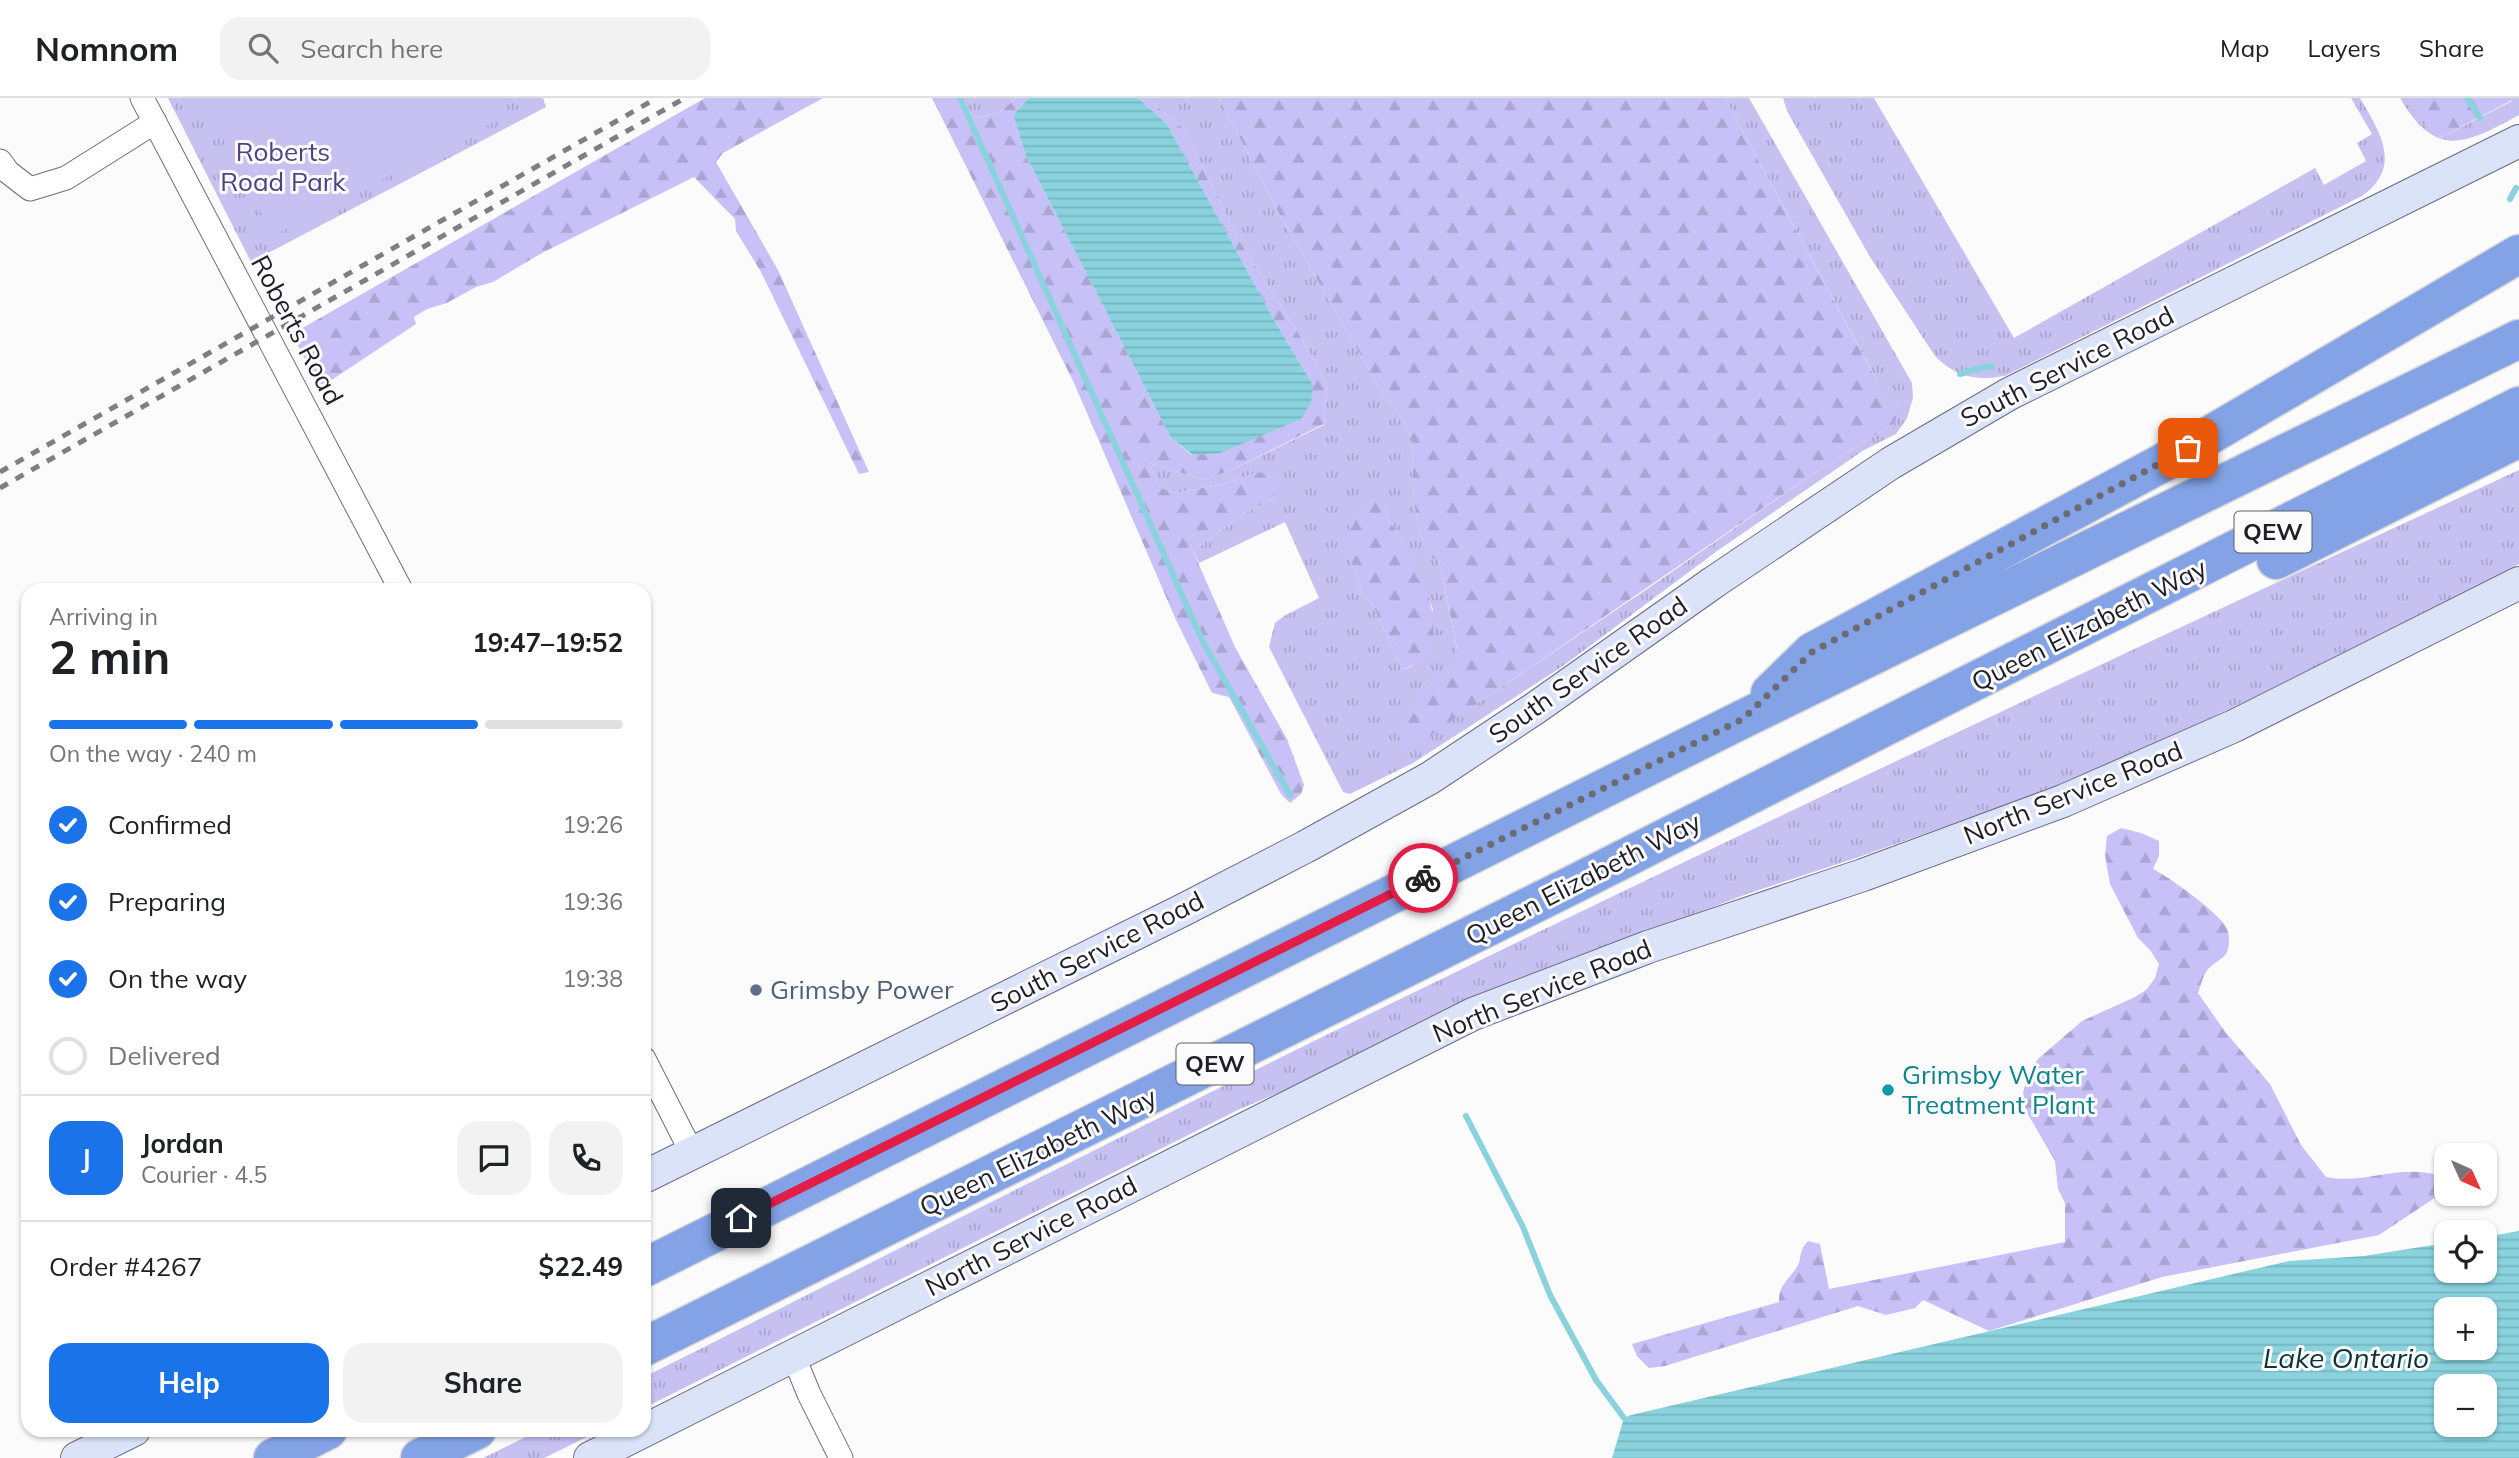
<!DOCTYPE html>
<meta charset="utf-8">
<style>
:root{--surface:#fff;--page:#f2f2f2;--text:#202124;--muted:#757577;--line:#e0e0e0;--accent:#1a73e8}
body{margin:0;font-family:Mulish,sans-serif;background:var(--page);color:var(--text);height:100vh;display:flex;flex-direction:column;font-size:26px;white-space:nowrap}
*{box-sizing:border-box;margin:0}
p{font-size:23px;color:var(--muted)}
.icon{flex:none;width:38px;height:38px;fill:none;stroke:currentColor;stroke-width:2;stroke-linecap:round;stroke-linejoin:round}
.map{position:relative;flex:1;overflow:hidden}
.panel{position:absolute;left:21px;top:485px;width:630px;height:854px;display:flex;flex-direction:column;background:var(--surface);border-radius:21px;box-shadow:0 2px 5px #0004}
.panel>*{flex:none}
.needle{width:46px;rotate:135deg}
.controls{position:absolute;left:2434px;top:1045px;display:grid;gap:14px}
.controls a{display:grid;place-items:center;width:63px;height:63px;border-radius:14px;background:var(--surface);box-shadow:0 2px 5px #0004;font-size:35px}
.pin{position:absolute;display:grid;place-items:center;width:60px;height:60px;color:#fff;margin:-30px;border-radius:14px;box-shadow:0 4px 10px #0006}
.courier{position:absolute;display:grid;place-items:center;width:70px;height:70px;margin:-35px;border:5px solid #e11d48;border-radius:50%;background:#fff;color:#222;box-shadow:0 2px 9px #0007}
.summary em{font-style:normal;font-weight:700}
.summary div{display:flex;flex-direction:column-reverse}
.summary{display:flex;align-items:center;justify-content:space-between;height:119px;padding:0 28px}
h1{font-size:46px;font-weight:700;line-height:52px}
.bar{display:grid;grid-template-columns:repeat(4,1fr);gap:10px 7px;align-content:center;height:84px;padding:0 28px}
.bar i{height:9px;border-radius:5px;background:var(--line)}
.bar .on{background:var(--accent)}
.bar p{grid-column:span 4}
.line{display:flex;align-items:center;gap:18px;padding:0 28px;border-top:2px solid var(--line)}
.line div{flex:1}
.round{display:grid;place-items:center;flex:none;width:74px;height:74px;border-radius:21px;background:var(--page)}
ol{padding:0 28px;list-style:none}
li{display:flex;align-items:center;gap:21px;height:77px}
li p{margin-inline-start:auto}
li .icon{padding:7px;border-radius:50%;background:var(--accent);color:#fff;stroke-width:4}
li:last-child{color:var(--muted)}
li i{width:38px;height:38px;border:4px solid var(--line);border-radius:50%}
.primary-button{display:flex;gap:14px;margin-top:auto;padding:14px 28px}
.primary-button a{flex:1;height:80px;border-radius:21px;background:var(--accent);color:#fff;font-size:28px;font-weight:700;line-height:80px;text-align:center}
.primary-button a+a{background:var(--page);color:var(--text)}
header{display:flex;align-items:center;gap:42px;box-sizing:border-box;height:98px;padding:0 35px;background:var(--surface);border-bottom:2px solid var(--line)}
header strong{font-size:33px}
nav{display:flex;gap:38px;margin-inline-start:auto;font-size:24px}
.search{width:490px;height:63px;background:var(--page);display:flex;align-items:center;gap:18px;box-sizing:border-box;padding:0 24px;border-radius:21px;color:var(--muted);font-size:26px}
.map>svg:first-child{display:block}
.grass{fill:url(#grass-tufts);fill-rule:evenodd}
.forest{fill:url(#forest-firs)}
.garden{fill:#c7c1f1}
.water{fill:url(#water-rules);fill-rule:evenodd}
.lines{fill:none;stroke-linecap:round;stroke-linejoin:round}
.stream{stroke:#89d2de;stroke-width:6}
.street-casing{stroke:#6e6b84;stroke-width:25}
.secondary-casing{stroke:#6e6b84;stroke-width:34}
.highway-casing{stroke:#d7d6d8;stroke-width:41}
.street{stroke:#fff;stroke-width:23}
.secondary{stroke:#dae3f8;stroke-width:32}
.highway{stroke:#83a3e6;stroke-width:38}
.rail{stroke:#7e7e83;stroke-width:5;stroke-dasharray:9 9;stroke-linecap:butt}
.done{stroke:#6c6b72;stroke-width:7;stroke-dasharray:0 12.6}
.route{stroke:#e11d48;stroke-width:9}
.service-dot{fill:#5c6f8a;stroke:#fbfbfb;stroke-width:2.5}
.culture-dot{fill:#0f9aa8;stroke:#fbfbfb;stroke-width:2.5}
.labels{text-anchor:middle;stroke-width:6;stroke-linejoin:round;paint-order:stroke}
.shield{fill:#fbfbfb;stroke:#616067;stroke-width:2}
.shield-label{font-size:24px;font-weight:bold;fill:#1f1e28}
.park-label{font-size:26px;fill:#4f4283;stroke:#fbfbfb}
.street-label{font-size:26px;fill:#1f1e28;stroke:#fbfbfb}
.service-label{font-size:26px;fill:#4e5e75;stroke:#fbfbfb;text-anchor:start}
.culture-label{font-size:26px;fill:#0d838f;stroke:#fbfbfb;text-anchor:start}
.water-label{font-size:28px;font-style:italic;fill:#0e3338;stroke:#fbfbfb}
</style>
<header>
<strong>Nomnom</strong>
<div class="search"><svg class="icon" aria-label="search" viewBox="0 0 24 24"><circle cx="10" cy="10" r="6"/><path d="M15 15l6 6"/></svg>Search here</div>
<nav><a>Map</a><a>Layers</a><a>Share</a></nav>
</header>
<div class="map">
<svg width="2519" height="1360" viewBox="0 0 2519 1360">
<defs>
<pattern id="grass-tufts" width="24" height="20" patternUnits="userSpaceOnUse" patternTransform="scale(1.75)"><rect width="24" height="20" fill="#c7c1f1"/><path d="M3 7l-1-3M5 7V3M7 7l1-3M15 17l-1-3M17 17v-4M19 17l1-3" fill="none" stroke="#aaa5cf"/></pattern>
<pattern id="forest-firs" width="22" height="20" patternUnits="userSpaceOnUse" patternTransform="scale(1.75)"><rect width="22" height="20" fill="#c8c1f7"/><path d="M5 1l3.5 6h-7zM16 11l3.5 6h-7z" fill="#aba5d4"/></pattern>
<pattern id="water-rules" width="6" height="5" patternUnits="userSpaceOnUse" patternTransform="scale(1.75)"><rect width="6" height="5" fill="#89d2de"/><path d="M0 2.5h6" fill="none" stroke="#76b4be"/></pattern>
</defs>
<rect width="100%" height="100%" fill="#fbfbfb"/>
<g class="grass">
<path d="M168 0H543L546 9 251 164Z"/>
<path d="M960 0H1016L1000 14 974 20Z"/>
<path d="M1147 0H1219L1277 112 1385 300C1424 338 1409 355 1414 402 1416 420 1422 439 1426 456L1439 463 1459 561 1421 589 1405 654 1650 489 1813 376 1895 325 1875 279 1725 0H1749L1912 285 1913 300 1907 320 1896 336 1864 352 1717 453 1563 568 1413 665 1350 696 1343 694 1269 549 1275 525 1284 518 1319 500 1285 424 1199 465 1193 453 1243 416 1273 401 1260 374 1224 386 1175 395 1159 389 1149 365 1204 382 1229 373 1324 327 1327 287 1304 244 1238 141 1184 31ZM1386 407 1388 422 1397 433 1433 511 1412 568 1403 572 1373 507 1362 495 1354 469 1347 454Z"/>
<path d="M1783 0H1874L2014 240 2315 70 2324 87 2366 63 2357 45 2372 36 2351 0H2360C2380 34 2403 69 2362 98L2005 278C1977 283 1955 279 1935 258L1870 159 1787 13Z"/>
<path d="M2400 0H2412L2440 40 2512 3 2511 0H2519V17C2466 46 2436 62 2400 0Z"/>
<path d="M2519 372V466L2291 581 2101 673 1859 759 1747 796 1522 881 1285 992 1240 1011 644 1310V1279C925 1138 1204 995 1487 859 1829 693 2174 532 2519 372Z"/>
<path d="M540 1332H601L544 1360H483Z"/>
</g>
<g class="forest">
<path d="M705 0H823L723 55 716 64 778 172 869 374 859 376 761 174 736 133 735 121 694 79 542 155 493 184 476 189 447 205 427 211 414 219 416 226 324 287 317 284 292 236Z"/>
<path d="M932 0H960L974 20 1000 14 1016 0H1029L1013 17 1026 58 1171 340 1192 357 1313 287 1273 220 1167 26 1138 0H1147L1184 31 1238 141 1304 244 1327 287 1324 326 1229 373 1204 382 1149 365 1159 389 1175 395 1224 386 1260 374 1279 380 1273 401 1243 416 1193 453 1235 549 1287 641 1304 687 1301 696 1290 705 1281 696 1229 599 1212 595 1176 522 1074 285Z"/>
<path d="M1219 0H1725L1885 298 1899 303 1895 325 1813 376 1405 655 1398 639 1421 589 1459 560 1439 463 1426 457C1422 439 1416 420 1414 402 1409 355 1424 338 1385 300L1277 112Z"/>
<path d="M2412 0H2511L2512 2 2440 40 2427 29Z"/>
<path d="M1375 401 1386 407 1388 422 1397 433C1417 473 1465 544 1403 572L1373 507 1362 495 1354 469 1347 455 1349 432 1356 414Z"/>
<path d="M2121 730 2141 735 2159 743V758L2153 771C2169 779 2218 814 2226 829 2230 835 2230 849 2226 856 2222 861 2214 865 2209 870 2203 876 2201 887 2198 895L2226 935 2270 986 2301 1047 2326 1079C2365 1087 2396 1066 2438 1077L2442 1095 2379 1137 2162 1179 1989 1233 1923 1202 1915 1210 1886 1217 1858 1208 1665 1268 1649 1270 1637 1258 1632 1246 1779 1204C1778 1188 1789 1181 1797 1169 1803 1159 1797 1156 1808 1143L1820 1146 1829 1191 2065 1144V1105L2058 1091 2055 1063 2026 1013 2023 995 2028 976 2038 961 2082 923 2135 899 2146 892 2155 880 2159 866 2150 852 2138 840 2110 786 2105 757 2107 738Z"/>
</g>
<path class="garden" d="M202 0H493L503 19 273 138Z"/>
<g class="water">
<path d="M1029 0H1138L1167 26 1273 220 1313 287 1311 305 1301 321 1220 355 1193 357 1171 340 1026 58 1013 17Z"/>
<path d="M2519 1133V1360H1612L1624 1320 1631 1317 2289 1163 2364 1158 2446 1145V1172H2485V1139ZM2446 1211H2485V1250H2446ZM2446 1288H2485V1326H2446Z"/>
</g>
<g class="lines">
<g class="stream">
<path d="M960 0 1204 546 1290 697"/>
<path d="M2467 0 2480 20"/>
<path d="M2510 101 2516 90"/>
<path d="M1960 276 1984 269H1992"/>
<path d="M1466 1018 1523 1129 1550 1197 1596 1282 1624 1320"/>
</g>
<g class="street-casing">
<g id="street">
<path d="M142 0 401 492"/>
<path d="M0 63 8 74 30 91 66 80 155 24"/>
<path d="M644 961 692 1055"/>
<path d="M793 1257 809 1296 841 1360"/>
</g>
</g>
<g class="secondary-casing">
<g id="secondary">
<path d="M644 1079 1183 812 1305 749 1430 680 1534 611 1714 484 1891 365 2009 296 2519 43"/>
<path d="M77 1360 134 1332"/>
<path d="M590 1360 1473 916 1648 849 1863 777 2063 703 2234 628 2519 485"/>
</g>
</g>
<g class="highway-casing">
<g id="highway">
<path d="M2276 462 2519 340"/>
<path d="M1770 595 1812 554 2164 364 2519 156"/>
<path d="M644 1170 1743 621 2519 241"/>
<path d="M644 1249C1271 939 1896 626 2519 308"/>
<path d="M273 1360 328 1332"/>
<path d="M420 1360 477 1332"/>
</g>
</g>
<use href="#street" class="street"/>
<use href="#secondary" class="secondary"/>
<use href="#highway" class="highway"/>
<g class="rail">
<path d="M0 374 657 0"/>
<path d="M0 390 685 0"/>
</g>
</g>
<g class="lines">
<path class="done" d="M1423 780 1743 621 1812 554 2188 350"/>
<path class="route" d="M741 1120 1423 780"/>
</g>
<circle class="service-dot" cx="756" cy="892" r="7"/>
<circle class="culture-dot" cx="1888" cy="992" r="7"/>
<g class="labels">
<g class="shield">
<rect x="2234.5" y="413.5" width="77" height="41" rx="5"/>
<rect x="1176.5" y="945.5" width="77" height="41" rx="5"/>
</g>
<g class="shield-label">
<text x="2273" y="442">QEW</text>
<text x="1215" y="974">QEW</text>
</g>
<g class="park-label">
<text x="283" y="63">Roberts<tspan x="283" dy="30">Road Park</tspan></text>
</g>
<g class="street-label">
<text transform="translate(297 232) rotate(62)" y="9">Roberts Road</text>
<text transform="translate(2067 269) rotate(-27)" y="9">South Service Road</text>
<text transform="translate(2089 527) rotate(-27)" y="9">Queen Elizabeth Way</text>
<text transform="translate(1588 572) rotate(-35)" y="9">South Service Road</text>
<text transform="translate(2073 695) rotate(-22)" y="9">North Service Road</text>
<text transform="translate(1583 781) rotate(-27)" y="9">Queen Elizabeth Way</text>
<text transform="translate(1097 854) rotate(-27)" y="9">South Service Road</text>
<text transform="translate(1542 893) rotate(-22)" y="9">North Service Road</text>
<text transform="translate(1038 1054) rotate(-26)" y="9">Queen Elizabeth Way</text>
<text transform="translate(1031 1138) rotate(-27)" y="9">North Service Road</text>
</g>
<g class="service-label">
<text x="770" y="901">Grimsby Power</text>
</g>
<g class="culture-label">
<text x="1902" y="986">Grimsby Water<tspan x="1902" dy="30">Treatment Plant</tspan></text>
</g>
<g class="water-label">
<text x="2346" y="1270">Lake Ontario</text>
</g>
</g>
</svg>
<div class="controls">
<a><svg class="needle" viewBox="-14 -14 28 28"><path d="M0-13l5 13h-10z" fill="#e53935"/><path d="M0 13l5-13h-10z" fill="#757577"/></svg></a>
<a><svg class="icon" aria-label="locate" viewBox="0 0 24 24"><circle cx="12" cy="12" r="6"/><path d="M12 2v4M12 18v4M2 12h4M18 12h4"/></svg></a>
<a>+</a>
<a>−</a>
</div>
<div class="pin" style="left:2188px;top:350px;background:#ea580c"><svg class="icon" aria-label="bag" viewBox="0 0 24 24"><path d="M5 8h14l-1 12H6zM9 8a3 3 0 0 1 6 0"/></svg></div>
<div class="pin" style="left:741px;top:1120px;background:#1f2937"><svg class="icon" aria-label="home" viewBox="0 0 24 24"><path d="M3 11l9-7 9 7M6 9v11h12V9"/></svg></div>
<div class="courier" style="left:1423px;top:780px"><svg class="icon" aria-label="bike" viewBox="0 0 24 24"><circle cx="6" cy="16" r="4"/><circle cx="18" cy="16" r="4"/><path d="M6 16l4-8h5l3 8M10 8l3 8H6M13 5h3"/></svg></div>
<section class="panel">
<div class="summary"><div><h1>2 min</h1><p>Arriving in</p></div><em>19:47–19:52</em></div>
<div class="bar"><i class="on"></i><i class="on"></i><i class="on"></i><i></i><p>On the way · 240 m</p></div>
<ol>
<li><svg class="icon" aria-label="check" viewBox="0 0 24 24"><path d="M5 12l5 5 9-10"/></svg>Confirmed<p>19:26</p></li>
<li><svg class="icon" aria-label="check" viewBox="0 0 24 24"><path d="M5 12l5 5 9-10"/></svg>Preparing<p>19:36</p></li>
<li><svg class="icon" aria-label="check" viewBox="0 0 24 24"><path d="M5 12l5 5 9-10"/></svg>On the way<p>19:38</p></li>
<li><i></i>Delivered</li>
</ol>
<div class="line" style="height:126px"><b class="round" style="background:var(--accent);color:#fff">J</b><div><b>Jordan</b><p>Courier · 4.5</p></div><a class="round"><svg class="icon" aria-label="chat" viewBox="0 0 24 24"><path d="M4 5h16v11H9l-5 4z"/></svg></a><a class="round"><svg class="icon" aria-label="phone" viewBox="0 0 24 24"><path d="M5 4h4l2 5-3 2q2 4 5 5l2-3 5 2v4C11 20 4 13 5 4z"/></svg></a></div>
<div class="line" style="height:91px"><div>Order #4267</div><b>$22.49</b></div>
<div class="primary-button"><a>Help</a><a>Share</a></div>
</section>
</div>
